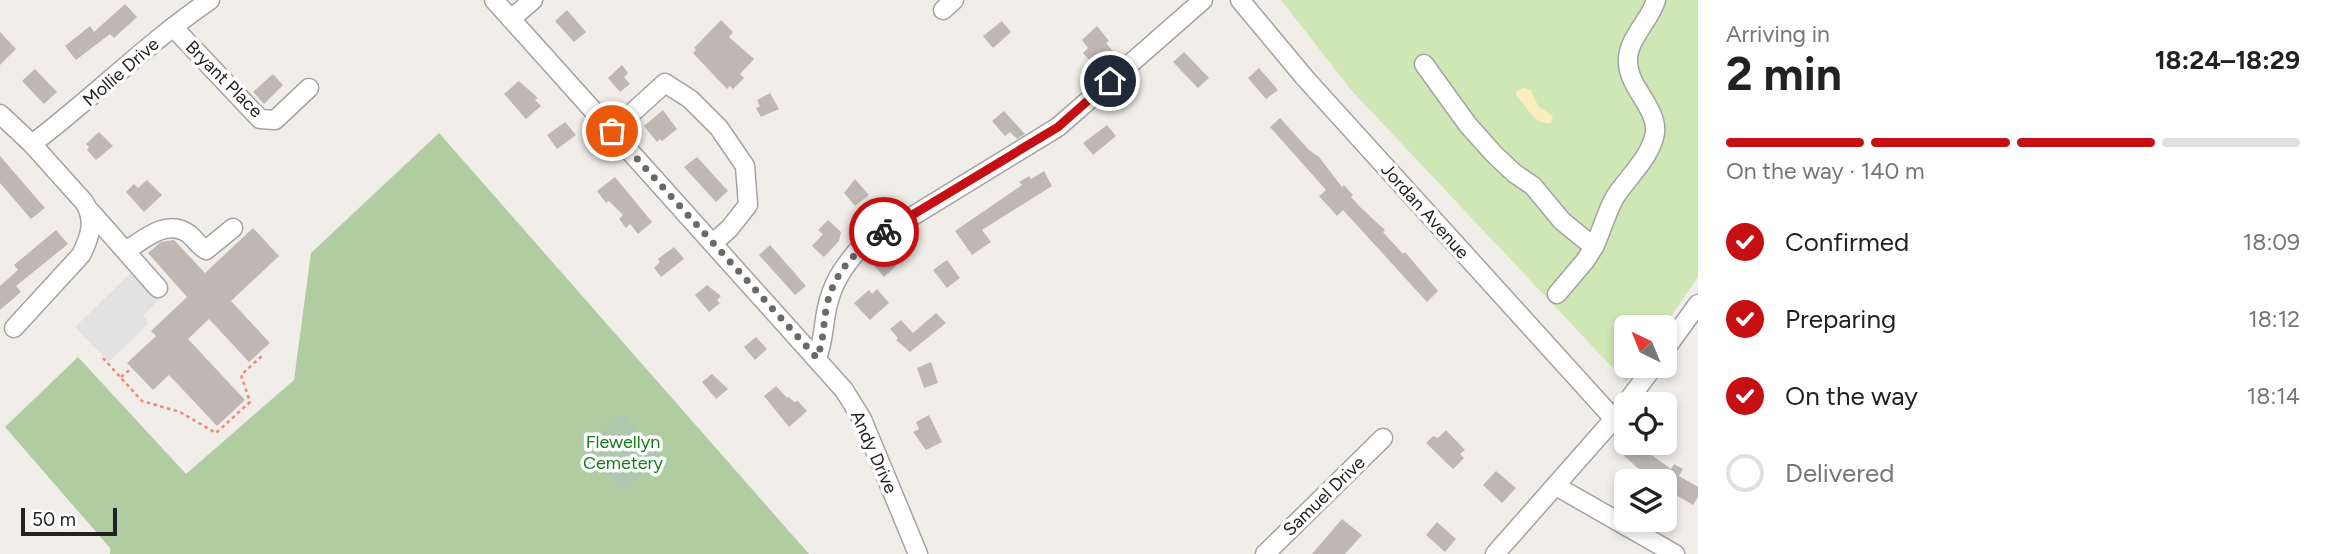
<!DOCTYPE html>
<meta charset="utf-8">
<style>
:root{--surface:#fff;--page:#f6f6f6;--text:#222;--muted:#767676;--line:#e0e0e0;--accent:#c50f12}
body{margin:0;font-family:Figtree,sans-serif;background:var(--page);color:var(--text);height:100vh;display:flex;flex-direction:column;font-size:26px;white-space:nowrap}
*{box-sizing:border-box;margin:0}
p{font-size:23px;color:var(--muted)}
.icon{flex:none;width:38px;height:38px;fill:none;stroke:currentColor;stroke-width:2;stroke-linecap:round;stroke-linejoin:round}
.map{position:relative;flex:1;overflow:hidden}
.panel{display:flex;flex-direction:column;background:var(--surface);width:630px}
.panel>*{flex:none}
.needle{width:46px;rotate:317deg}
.buttons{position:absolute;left:1614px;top:315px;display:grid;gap:14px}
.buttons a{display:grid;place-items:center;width:63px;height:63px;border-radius:10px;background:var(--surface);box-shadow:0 4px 10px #0003;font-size:35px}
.scale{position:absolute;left:21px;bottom:18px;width:96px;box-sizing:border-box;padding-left:7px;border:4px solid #222;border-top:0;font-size:19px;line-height:24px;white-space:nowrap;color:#222;-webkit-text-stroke:5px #fff;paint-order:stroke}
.pin{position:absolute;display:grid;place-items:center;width:60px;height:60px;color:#fff;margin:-30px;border:4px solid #fff;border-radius:50%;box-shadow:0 2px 7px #0007}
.courier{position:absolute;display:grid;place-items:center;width:70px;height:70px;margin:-35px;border:5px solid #c50f12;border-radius:50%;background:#fff;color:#222;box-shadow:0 2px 9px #0007}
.overview em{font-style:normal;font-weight:700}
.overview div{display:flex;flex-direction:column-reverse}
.overview{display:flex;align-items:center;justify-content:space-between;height:119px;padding:0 28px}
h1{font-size:46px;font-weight:700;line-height:52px}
.bar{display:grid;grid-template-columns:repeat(4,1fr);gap:10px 7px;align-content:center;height:84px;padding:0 28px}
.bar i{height:9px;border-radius:5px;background:var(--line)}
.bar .current{background:var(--accent)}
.bar p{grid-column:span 4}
ol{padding:0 28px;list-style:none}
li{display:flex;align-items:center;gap:21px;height:77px}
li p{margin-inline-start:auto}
li .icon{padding:7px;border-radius:50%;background:var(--accent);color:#fff;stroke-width:4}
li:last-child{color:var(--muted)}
li i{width:38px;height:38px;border:4px solid var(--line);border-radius:50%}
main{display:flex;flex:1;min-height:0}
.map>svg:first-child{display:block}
.grass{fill:#cee7b4}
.forest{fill:#afcda1}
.sand{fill:#faedbe}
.cemetery{fill:#acc9b0}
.parking{fill:#e2e2e2}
.building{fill:#bfb8b2}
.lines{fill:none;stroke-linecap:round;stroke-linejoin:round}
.minor-casing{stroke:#a3a3a3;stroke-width:21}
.path{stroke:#f1857b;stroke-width:2.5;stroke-dasharray:3.5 3.5;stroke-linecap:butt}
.minor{stroke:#fff;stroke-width:18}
.done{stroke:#6a6968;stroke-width:7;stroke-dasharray:0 12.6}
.route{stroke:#c50f12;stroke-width:9}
.labels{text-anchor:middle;stroke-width:7;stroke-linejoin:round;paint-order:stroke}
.street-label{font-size:18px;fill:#222;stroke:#fff}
.park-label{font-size:18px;fill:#147b1b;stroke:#fff}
</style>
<main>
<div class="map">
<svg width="1698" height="554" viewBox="0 0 1698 554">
<rect width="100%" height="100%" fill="#f1eee9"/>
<path class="grass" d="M1281 0H1698V277L1664 327H1626V366H1637L1626 382 1352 91Z"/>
<path class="forest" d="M439 133 809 554H110V548L5 427 78 357 186 474 294 380 311 253Z"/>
<path class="sand" d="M1523 88 1531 90 1538 106 1553 116 1551 123C1534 126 1527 106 1516 95V92Z"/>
<path class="cemetery" d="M622 413 661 456 623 491 584 448Z"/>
<path class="parking" d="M136 268 163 296 143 315 149 323 109 362 75 327Z"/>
<g class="building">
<path d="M125 4 137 17 114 38 110 34 76 60 65 46 90 26 94 32Z"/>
<path d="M567 10 586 32 574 42 555 21Z"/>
<path d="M721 20 733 32 729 37 754 59 740 74 744 78 733 89 730 86 727 89 693 53 696 50 694 48Z"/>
<path d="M1002 21 1011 32 993 48 983 36Z"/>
<path d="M1097 26 1109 41 1106 43 1115 54 1108 61 1100 52 1090 61 1083 53 1088 48 1082 40Z"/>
<path d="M0 32 16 49 0 65Z"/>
<path d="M1184 52 1209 78 1198 88 1173 62Z"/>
<path d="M622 65 628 73 624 77 630 84 620 92 608 78Z"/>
<path d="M1259 68 1278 90 1266 99 1248 78Z"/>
<path d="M35 69 57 92 44 104 22 81Z"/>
<path d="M273 74 283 85 264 104 253 92Z"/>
<path d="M519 81 538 98 535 100 541 106 526 119 504 94Z"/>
<path d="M770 93 779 109 761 117 756 108 760 106 757 100Z"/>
<path d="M663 110 677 129 662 141 660 139 657 142 644 126Z"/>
<path d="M1004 111 1025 134 1017 139 1010 132 1005 136 992 121Z"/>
<path d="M1280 118 1309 150 1319 157 1342 187 1344 185 1353 195 1351 197 1360 207 1385 230 1383 232 1403 254 1405 252 1438 291 1427 302 1343 210 1337 216 1319 196 1326 190 1270 127Z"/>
<path d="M565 122 576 135 557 149 547 135Z"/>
<path d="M1107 125 1116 136 1093 155 1083 143Z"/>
<path d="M99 132 113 146 96 160 87 150 89 147 86 144Z"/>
<path d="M0 156 45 208 31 219 0 183Z"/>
<path d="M697 157 728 191 716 202 684 167Z"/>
<path d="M1044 171 1052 186 982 230 991 242 972 255 955 231 1022 185 1019 182 1029 176 1031 179Z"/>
<path d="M615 177 652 222 638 234 630 224 626 228 619 219 623 215 609 201 606 203 597 191Z"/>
<path d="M855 179 869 195 855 206 844 193Z"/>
<path d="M147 180 162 195 144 212 126 192 134 184 138 188Z"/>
<path d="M828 220 841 232 839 241 824 257 812 246 823 234 818 230Z"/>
<path d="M253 228 279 256 231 301 270 343 249 362 209 319 188 339 245 400 217 426 169 375 153 390 127 363 156 336 151 331 187 297 148 253 161 242 174 240 205 273Z"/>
<path d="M56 230 68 244 16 286 21 292 0 310V286L18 270 14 265Z"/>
<path d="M770 245 806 286 795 295 759 255Z"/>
<path d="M674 247 684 259 661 277 654 268 660 262 658 259Z"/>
<path d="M883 252 896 266 884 277 871 262Z"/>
<path d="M947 260 960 278 947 288 933 270Z"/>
<path d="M707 285 721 296 717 300 720 303 709 312 695 295Z"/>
<path d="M877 289 889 303 870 320 854 303 869 290 872 294Z"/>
<path d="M936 313 946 323 910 352 896 340 898 338 890 329 901 320 913 333Z"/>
<path d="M756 337 767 349 755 360 744 347Z"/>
<path d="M931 362 938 383 924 388 917 368Z"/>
<path d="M712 374 728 389 716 399 702 382Z"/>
<path d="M776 386 787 398 789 397 794 402 798 401 807 411 789 427 764 396Z"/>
<path d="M929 415 942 442 926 450 913 432 919 429 916 422Z"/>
<path d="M1446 430 1465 450 1460 454 1464 458 1453 469 1426 443 1433 436 1438 438Z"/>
<path d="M1635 443 1671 469 1674 464 1683 469 1679 476 1698 487V497L1693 505 1664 488V481H1649L1639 472 1640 470 1624 456Z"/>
<path d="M1496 471 1516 488 1502 503 1483 485Z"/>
<path d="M1342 519 1362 535 1345 554H1312Z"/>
<path d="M1437 522 1456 539 1445 552 1426 535Z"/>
</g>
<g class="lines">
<g class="minor-casing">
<g id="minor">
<path d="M494 0 844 390 862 419 918 554"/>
<path d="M1240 0 1305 78 1614 419"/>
<path d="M943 10 954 0"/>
<path d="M511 19 533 0"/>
<path d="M173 27 260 119 275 120 309 88"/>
<path d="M1424 64 1468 125 1494 154 1514 173 1533 186 1562 221 1594 247 1585 261 1557 294"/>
<path d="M0 114 32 144 84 202C96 220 90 237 81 255L14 328"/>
<path d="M612 131 665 83 690 99 719 128 745 166 748 205 729 229 713 243"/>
<path d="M32 144C93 98 147 43 210 0"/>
<path d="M90 211 158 288"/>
<path d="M1594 247C1602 230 1606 213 1615 197 1628 177 1651 157 1655 133 1658 109 1629 88 1628 63 1626 40 1650 21 1656 0"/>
<path d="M126 251C144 239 167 218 189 234 195 239 199 246 206 250L233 228"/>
<path d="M1664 351 1698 304"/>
<path d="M817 358C824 339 823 326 827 308 832 284 843 267 859 249L1058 127 1203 0"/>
<path d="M1556 486 1675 554"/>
<path d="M1265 554 1383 438"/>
<path d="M1495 554 1614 419 1654 366"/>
</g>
</g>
<g class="path">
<path d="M103 358 142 401 180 412 216 433 250 402 241 375 263 355"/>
<path d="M121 377 132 368"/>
</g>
<use href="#minor" class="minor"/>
</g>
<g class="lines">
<path class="done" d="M612 131 817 358C824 339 823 328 826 309 833 273 854 252 884 232"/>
<path class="route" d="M884 232 1058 127 1110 81"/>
</g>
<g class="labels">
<g class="street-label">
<text transform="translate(121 72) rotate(-41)" y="6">Mollie Drive</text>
<text transform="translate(224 79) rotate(45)" y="6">Bryant Place</text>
<text transform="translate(1425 211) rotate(48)" y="6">Jordan Avenue</text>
<text transform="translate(874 452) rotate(66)" y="6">Andy Drive</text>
<text transform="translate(1324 496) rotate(-44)" y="6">Samuel Drive</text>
</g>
<g class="park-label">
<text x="623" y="448">Flewellyn<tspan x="623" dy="21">Cemetery</tspan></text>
</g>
</g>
</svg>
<div class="buttons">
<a><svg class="needle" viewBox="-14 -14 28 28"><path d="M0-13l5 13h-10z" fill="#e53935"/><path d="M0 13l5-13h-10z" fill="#767676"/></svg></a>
<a><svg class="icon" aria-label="locate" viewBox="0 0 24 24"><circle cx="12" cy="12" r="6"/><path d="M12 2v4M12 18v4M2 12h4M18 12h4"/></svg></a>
<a><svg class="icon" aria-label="layers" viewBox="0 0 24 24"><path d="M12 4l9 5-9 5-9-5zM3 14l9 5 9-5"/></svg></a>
</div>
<div class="scale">50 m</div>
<div class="pin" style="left:612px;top:131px;background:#ea580c"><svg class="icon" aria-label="bag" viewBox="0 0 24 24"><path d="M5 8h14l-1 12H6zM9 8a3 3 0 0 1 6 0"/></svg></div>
<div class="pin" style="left:1110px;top:81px;background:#1f2937"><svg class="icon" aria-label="home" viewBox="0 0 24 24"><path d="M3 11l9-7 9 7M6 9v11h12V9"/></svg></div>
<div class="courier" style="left:884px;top:232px"><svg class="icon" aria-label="bike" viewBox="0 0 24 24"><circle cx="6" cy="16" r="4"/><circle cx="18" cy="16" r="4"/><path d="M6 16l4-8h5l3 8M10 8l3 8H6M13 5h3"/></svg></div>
</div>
<section class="panel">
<div class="overview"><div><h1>2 min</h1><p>Arriving in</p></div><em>18:24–18:29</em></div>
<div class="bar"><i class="current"></i><i class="current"></i><i class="current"></i><i></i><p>On the way · 140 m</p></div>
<ol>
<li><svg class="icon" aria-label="check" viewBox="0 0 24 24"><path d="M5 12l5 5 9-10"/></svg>Confirmed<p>18:09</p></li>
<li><svg class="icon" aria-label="check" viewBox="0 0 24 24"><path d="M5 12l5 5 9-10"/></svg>Preparing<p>18:12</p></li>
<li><svg class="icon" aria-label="check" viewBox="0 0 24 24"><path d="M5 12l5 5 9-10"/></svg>On the way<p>18:14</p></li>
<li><i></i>Delivered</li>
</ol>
</section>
</main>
